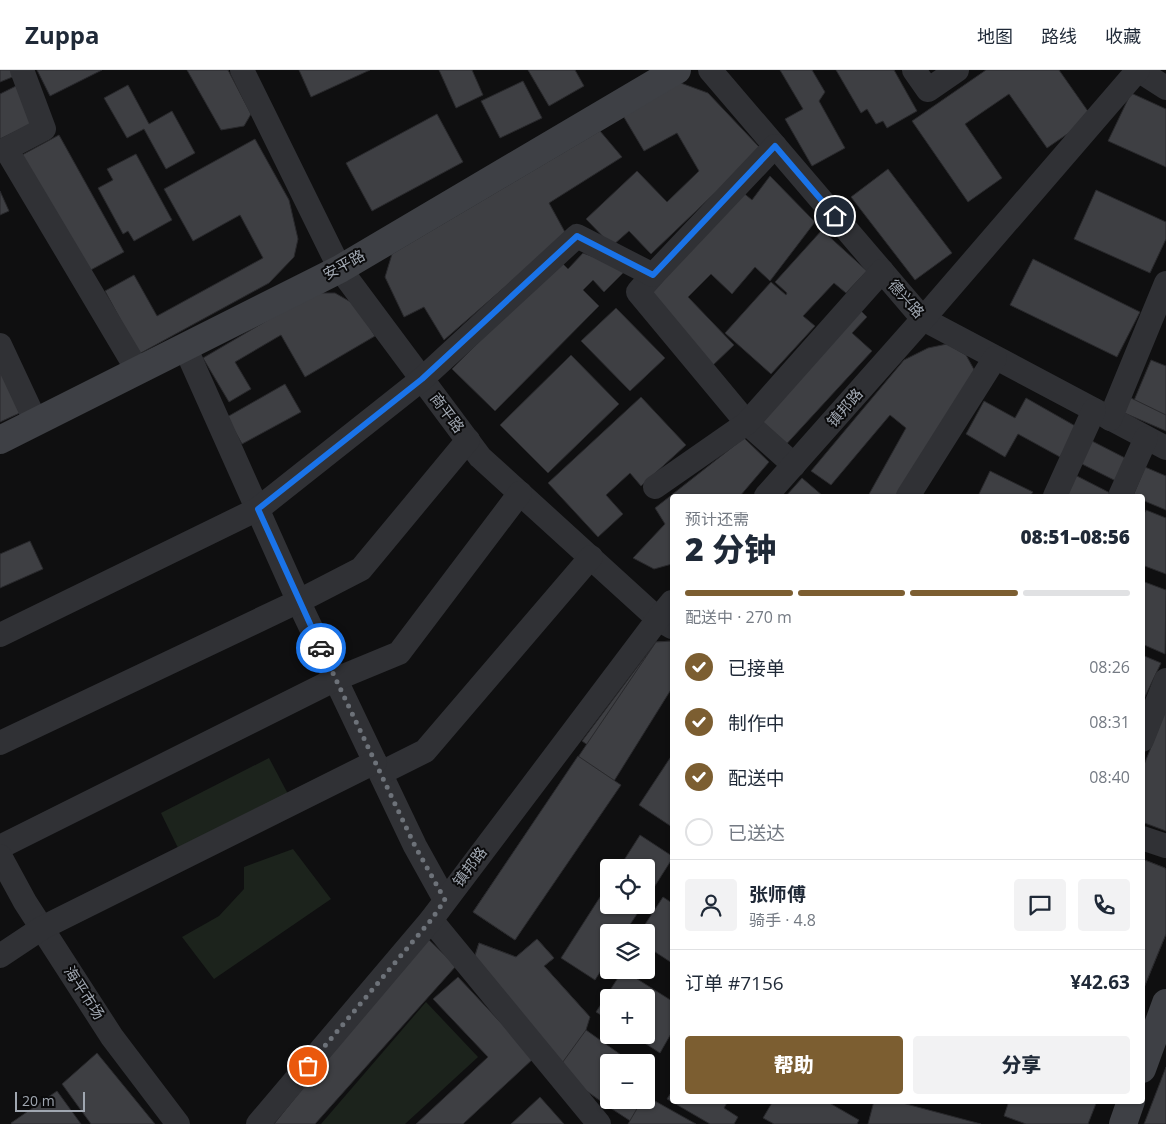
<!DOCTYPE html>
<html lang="zh">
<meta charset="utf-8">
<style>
:root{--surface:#fff;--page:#f2f2f3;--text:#1f2937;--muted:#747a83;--line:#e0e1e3;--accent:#7c5e31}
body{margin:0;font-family:"Open Sans","Noto Sans SC",sans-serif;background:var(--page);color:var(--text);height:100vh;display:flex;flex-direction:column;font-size:19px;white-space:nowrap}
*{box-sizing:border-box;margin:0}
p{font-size:16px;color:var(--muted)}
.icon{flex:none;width:28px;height:28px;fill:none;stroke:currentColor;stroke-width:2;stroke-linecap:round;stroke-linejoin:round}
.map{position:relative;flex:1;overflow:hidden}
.sheet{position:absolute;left:670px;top:424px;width:475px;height:610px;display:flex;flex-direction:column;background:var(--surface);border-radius:5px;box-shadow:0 1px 4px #0004}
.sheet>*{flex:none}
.buttons{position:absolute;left:600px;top:789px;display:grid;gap:10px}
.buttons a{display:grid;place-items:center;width:55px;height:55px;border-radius:5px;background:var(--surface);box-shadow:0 1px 4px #0004;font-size:25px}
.scale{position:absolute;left:15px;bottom:12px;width:70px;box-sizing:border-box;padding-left:5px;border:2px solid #a0a7b1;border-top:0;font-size:14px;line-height:18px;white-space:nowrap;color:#a0a7b1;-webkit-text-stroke:4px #0a0a0b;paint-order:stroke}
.pin{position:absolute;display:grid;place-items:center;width:42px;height:42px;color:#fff;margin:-21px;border:2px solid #fff;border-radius:50%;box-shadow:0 1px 5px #0007}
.courier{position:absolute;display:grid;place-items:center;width:50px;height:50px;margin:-25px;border:4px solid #1a73e8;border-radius:50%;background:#fff;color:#222;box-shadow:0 1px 6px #0007}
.summary em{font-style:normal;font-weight:800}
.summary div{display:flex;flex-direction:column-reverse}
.summary{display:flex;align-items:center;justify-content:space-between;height:85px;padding:0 15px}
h1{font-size:32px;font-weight:800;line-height:38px}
.bar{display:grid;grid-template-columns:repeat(4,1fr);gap:8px 5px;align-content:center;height:60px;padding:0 15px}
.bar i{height:6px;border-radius:4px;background:var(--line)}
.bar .active{background:var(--accent)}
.bar p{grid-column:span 4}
.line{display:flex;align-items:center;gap:12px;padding:0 15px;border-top:1px solid var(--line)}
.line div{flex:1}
.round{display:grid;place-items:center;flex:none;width:52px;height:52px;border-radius:5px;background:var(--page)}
ol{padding:0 15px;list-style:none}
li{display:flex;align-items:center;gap:15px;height:55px}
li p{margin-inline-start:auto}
li .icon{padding:5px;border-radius:50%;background:var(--accent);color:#fff;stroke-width:4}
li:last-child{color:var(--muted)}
li i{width:28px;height:28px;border:2px solid var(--line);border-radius:50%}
.cta{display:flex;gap:10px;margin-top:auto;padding:10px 15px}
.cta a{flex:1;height:58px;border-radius:5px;background:var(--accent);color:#fff;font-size:20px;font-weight:800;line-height:58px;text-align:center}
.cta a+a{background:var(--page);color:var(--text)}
header{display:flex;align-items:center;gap:30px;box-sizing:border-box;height:70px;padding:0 25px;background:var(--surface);border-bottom:1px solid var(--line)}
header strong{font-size:24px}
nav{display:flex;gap:28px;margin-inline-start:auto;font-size:18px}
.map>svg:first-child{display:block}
.green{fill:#1c231c}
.building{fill:#3e3f43;stroke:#29292c}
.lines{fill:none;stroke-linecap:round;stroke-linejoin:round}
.street{stroke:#303135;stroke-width:24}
.secondary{stroke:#3e4045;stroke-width:28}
.done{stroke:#6d7279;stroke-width:5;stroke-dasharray:0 9}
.route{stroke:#1a73e8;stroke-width:6}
.labels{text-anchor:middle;stroke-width:4;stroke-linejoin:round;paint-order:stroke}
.street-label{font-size:15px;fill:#a0a7b1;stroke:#0a0a0b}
</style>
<header>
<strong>Zuppa</strong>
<nav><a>地图</a><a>路线</a><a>收藏</a></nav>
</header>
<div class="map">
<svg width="1166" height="1054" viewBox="0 0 1166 1054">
<rect width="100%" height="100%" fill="#0f0f10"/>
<g class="green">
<path d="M269 688 288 724 179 780 161 743Z"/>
<path d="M293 779 331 829 214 909 182 867 219 846 244 819V797Z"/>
<path d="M426 932 478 987 405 1054H321Z"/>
</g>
<g class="building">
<path d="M0 0H12L15 6 0 12Z"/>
<path d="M37 0H102L50 26Z"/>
<path d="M187 0H228L251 44 244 56 221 60Z"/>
<path d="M299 0H370L311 27Z"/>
<path d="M439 0H472L483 25 456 38Z"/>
<path d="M528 0H575L584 16 549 36Z"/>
<path d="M780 0H812L825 22 819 31 845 78 812 96 785 49 803 39Z"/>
<path d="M836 0H894L917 41 887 58 883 51 876 54 867 39 861 43Z"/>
<path d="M986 0H1059L1092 47 1047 78 1009 24 965 54 1002 108 968 132 912 51Z"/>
<path d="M523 11 542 48 500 68 481 31Z"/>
<path d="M678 12 708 23 761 79 651 184 629 161 612 176 586 149 637 101 667 132 699 101 677 63 644 81 622 44Z"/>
<path d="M128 15 149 54 172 41 195 83 166 99 144 59 127 68 104 28Z"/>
<path d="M16 16 33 53 0 69V24Z"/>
<path d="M1131 23 1166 39V97L1108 71Z"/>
<path d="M437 44 463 92 372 141 346 93Z"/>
<path d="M600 61 622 87 549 133 566 164 444 270 424 237 404 247 385 207 392 184Z"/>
<path d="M59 65 124 182 87 202 22 85Z"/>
<path d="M255 69 289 130 298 169 294 187 269 213 139 284 105 221 134 205 157 246 263 188 240 145 193 171 164 119Z"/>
<path d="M136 84 172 150 134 171 128 161 123 164 98 118 113 110 107 99Z"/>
<path d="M888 99 952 183 915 210 851 127Z"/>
<path d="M770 106 815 152 770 211 755 197 732 224 711 204 688 227 734 275 710 298 649 223 741 121 752 130Z"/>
<path d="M1096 120 1166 152V169L1150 203 1074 169Z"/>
<path d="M0 121 9 141 0 145Z"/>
<path d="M822 160 867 201 846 223 834 213 803 246 815 256 771 304 725 263 771 212 786 225 787 223 775 212Z"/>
<path d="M583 183 627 199 604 222 593 210 583 220 599 236 495 341 452 299 560 191 568 199Z"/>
<path d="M1033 189 1140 242 1117 287 1010 235Z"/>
<path d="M314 223H335L356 235 375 266 305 307 281 265 235 292 251 319 229 332 203 288Z"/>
<path d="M616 238 665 288 630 321 581 271Z"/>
<path d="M860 240 867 247 852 263 872 281 781 380 754 355Z"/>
<path d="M947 274 966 285 977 305 904 426H868L906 358 890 345 831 415 811 401 904 290 928 278Z"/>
<path d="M571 285 619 334 548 403 500 355Z"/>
<path d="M1151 290 1166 296V354L1130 340Z"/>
<path d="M0 293 22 342 0 352Z"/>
<path d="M285 314 301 342 242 374 227 347Z"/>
<path d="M641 327 686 375 641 416 630 403 606 425 623 444 598 467 548 413Z"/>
<path d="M1129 327 1166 345V361L1122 342Z"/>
<path d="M1026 328 1077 357 1060 387 1018 364 1005 387 966 364 984 331 1015 348Z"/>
<path d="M744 368 769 392 740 426H672V494L654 499 633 488 665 454 655 438Z"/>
<path d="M1090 370 1129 390 1118 412 1078 392Z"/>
<path d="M1145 397 1166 406V440L1142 430V426H1133Z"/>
<path d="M990 401 1033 422 1030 426H978Z"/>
<path d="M1075 405 1114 425V426H1064Z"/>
<path d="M802 408 823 426H786Z"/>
<path d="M1146 440 1166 448V504L1142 495V448Z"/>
<path d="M30 471 43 499 0 518V484Z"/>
<path d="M1142 511 1166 520 1165 584 1142 574Z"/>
<path d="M672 571V601L608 690 582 671 656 572Z"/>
<path d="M672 571V618L515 870 473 842 656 572Z"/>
<path d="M1142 585 1161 593 1142 633Z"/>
<path d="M1166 639V761L1142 752V700Z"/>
<path d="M672 685V757L639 735Z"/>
<path d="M578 686 621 715 515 870 473 842Z"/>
<path d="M640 765 672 786V789L646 830V798H619Z"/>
<path d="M1142 789 1165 798 1166 800V864L1143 920Z"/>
<path d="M1142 789 1165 798 1166 800V864L1143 920Z"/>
<path d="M609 813V835H643L625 862H609V888L595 910 561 888Z"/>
<path d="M663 827 672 833V893L646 876V862H640Z"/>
<path d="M425 866 456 896 315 1054H274Z"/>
<path d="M537 869 554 888 544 896 590 947 552 981 473 892 479 873 516 887Z"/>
<path d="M537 869 554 888 544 896 590 947 586 960 615 992H609V1030H646V1026L694 1054H635L612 1039 557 1000 473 892 479 873 516 887Z"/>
<path d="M623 900 672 931V962L660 983 632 965H646V928H609V950L596 942Z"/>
<path d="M458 907 534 988 463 1054H416L488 987 433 929Z"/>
<path d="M586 960 631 992H609V1030H619L612 1039 557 1000Z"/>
<path d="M97 983 155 1054H91L62 1014Z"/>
<path d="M1166 997V1054H1144Z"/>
<path d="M57 1021 81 1054H12L11 1053Z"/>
<path d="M672 1021V1031H728L724 1038 738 1047 734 1054H710L667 1029Z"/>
<path d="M646 1026 696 1054H628L642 1030H646Z"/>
<path d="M540 1027 564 1054H511Z"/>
<path d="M773 1031H826L859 1050 857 1054H774L763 1048Z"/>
<path d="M874 1031H895L981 1054H868Z"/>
<path d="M1009 1031H1097L1088 1054H1026L1004 1046Z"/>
</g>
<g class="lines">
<g class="street">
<path d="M22 0 44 59 6 79 138 301"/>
<path d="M242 0 340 199 480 387 658 549 672 557"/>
<path d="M710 0 923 249 1166 378"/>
<path d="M914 0 928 20 957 0"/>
<path d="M1138 0 1166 18"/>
<path d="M653 205 638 222 747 353 794 395"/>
<path d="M0 275 36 352"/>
<path d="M185 277 302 539 415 776 445 830"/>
<path d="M1110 349 1166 213"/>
<path d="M655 417 747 353 882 201"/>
<path d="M766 426 923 249 1138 0"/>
<path d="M908 426 995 288"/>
<path d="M1055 426 1094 340"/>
<path d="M1120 426 1146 368"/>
<path d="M0 565 258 439 422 309 577 166 653 205 775 76"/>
<path d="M1142 670 1166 610"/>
<path d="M0 673 299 531 361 499 468 370"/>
<path d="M381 703 425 681 591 487"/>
<path d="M1142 768 1166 776"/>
<path d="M0 777 336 609 399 583 520 423"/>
<path d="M0 786 25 832 112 967 178 1054"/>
<path d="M431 850 599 1054"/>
<path d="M0 886 42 858 375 692"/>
<path d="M258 1054 431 850 658 549 672 532"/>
</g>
<g class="secondary">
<path d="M0 370 340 199 677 0"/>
<path d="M1142 999 1166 933"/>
<path d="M1123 1054 1131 1031"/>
</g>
</g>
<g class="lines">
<path class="done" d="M308 996 431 850 445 830 415 776 321 578"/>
<path class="route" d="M321 578 258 439 422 309 577 166 653 205 775 76 835 146"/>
</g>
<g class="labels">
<g class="street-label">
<text transform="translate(344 195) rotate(-29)" y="5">安平路</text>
<text transform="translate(906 229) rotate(48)" y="5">德兴路</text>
<text transform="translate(845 338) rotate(-49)" y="5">镇邦路</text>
<text transform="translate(447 343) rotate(53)" y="5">商平路</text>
<text transform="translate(470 797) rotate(-53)" y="5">镇邦路</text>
<text transform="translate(84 923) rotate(57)" y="5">海平市场</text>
</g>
</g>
</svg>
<div class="buttons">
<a><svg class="icon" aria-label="locate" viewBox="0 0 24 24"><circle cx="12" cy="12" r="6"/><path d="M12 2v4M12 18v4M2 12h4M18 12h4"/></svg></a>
<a><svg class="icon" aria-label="layers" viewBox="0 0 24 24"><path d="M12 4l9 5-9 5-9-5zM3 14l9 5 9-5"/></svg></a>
<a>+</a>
<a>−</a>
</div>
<div class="scale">20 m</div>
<div class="pin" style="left:308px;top:996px;background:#ea580c"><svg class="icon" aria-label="bag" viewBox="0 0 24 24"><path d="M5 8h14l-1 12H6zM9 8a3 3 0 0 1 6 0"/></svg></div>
<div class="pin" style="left:835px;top:146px;background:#1f2937"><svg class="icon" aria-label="home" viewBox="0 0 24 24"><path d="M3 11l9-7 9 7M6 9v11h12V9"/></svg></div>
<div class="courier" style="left:321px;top:578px"><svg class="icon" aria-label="car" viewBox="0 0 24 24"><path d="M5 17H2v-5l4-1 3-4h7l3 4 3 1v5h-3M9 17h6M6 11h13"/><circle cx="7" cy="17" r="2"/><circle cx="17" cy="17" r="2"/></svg></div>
<section class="sheet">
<div class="summary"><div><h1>2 分钟</h1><p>预计还需</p></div><em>08:51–08:56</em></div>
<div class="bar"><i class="active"></i><i class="active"></i><i class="active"></i><i></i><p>配送中 · 270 m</p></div>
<ol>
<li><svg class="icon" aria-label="check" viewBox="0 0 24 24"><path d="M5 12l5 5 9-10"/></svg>已接单<p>08:26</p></li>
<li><svg class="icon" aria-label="check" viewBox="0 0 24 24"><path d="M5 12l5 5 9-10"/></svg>制作中<p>08:31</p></li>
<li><svg class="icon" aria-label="check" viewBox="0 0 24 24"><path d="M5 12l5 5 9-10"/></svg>配送中<p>08:40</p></li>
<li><i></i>已送达</li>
</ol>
<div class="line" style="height:90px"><a class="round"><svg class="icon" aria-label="person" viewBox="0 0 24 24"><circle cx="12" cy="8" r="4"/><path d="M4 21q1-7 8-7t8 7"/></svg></a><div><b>张师傅</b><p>骑手 · 4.8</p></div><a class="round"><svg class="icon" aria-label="chat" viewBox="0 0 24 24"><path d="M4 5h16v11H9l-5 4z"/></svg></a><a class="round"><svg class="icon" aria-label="phone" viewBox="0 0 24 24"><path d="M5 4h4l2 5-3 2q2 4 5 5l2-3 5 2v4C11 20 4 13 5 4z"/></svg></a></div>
<div class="line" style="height:65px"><div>订单 #7156</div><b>¥42.63</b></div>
<div class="cta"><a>帮助</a><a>分享</a></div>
</section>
</div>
